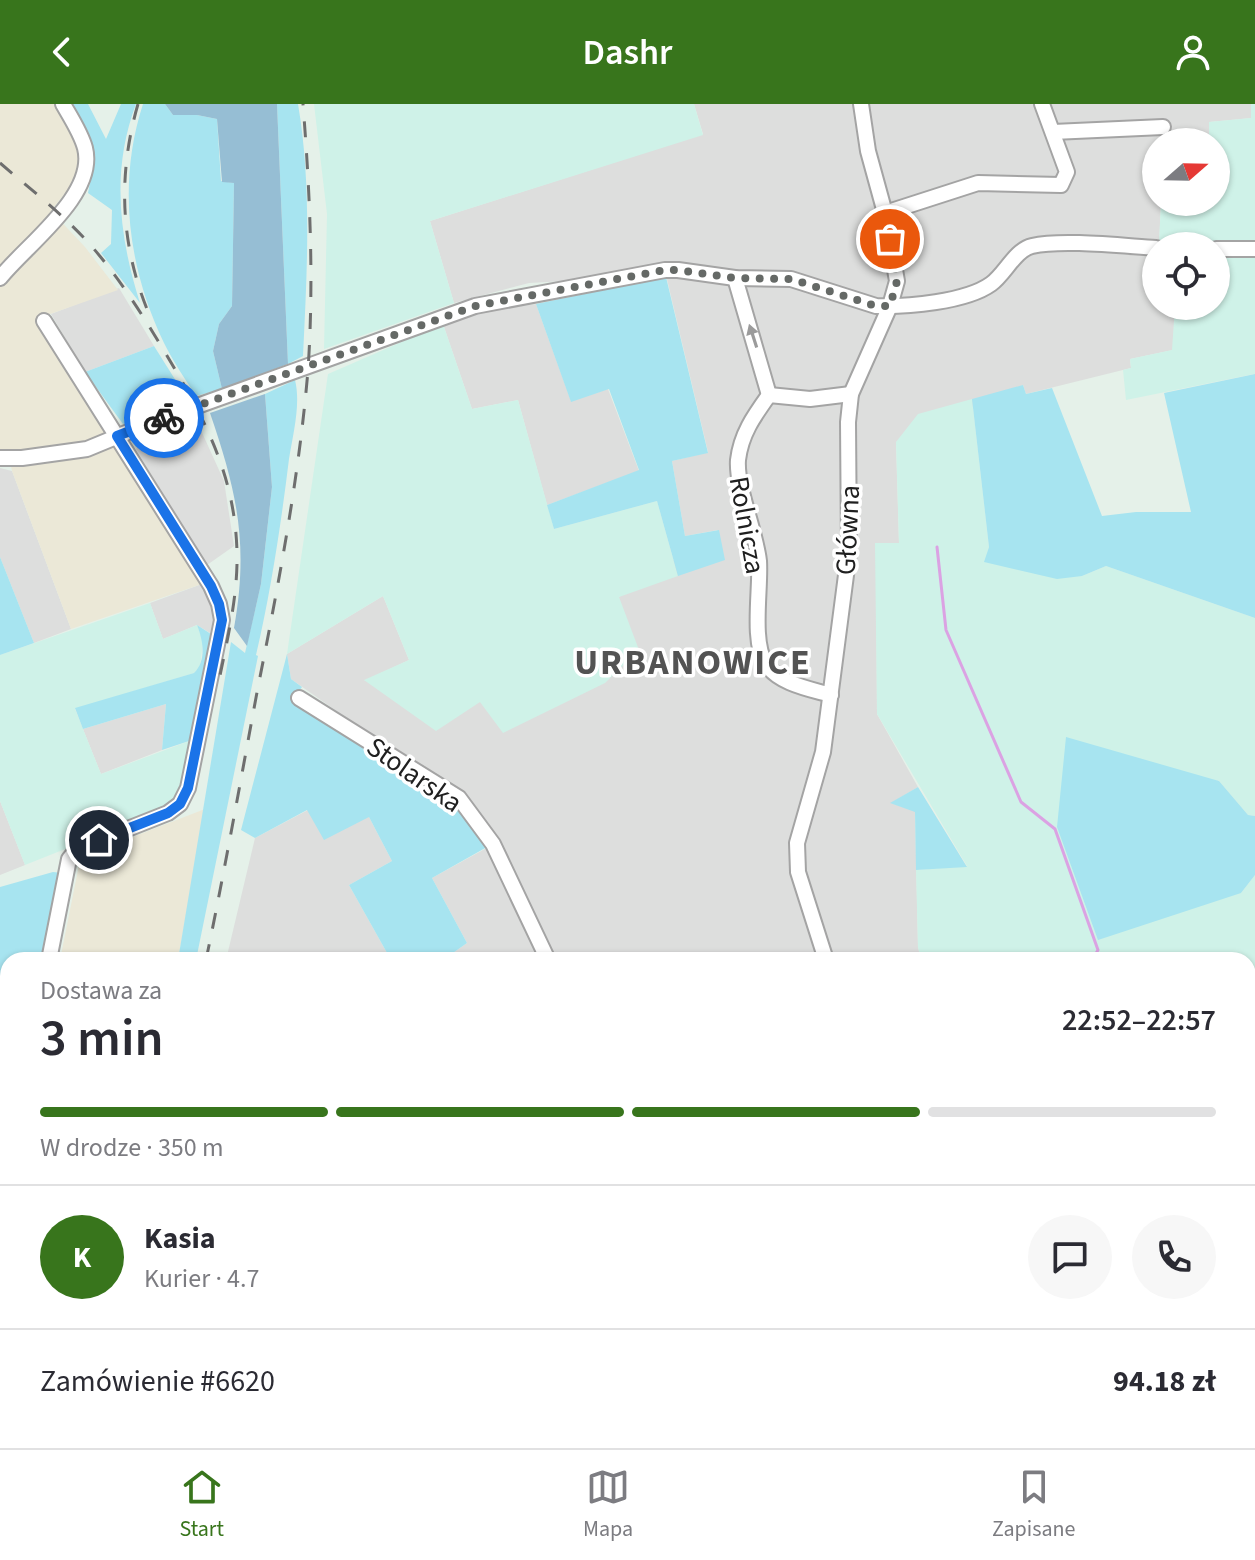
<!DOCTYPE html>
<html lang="pl">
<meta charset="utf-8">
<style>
:root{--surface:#fff;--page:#f7f7f7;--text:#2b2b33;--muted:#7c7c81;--line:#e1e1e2;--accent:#38751c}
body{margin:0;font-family:"Source Sans 3",sans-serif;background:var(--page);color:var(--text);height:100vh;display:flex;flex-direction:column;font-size:30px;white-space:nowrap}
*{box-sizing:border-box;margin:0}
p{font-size:26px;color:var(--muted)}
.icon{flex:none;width:44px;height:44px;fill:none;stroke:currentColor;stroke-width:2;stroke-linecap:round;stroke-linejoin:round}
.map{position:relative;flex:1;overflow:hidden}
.side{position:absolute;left:0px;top:848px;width:1256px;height:496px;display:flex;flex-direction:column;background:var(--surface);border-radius:24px 24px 0 0;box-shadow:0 2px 6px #0004}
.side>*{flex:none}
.needle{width:52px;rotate:70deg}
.controls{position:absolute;left:1142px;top:24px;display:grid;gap:16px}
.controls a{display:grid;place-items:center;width:88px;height:88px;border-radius:50%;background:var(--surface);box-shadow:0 2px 6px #0004;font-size:40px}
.pin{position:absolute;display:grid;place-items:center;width:68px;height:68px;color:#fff;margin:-34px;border:4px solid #fff;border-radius:50%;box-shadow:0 2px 8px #0007}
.courier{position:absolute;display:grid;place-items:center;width:80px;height:80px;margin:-40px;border:6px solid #1a73e8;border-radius:50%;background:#fff;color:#222;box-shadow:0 2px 10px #0007}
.head em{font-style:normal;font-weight:600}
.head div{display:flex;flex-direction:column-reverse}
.head{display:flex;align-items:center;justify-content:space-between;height:136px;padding:0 40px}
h1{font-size:52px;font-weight:600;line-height:60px}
.bar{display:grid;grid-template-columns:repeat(4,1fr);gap:12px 8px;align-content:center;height:96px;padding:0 40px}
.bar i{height:10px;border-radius:6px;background:var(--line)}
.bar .selected{background:var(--accent)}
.bar p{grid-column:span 4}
.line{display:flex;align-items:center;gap:20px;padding:0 40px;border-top:2px solid var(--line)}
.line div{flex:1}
.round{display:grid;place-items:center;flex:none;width:84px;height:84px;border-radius:42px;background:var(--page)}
header{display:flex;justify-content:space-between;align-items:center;height:104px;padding:0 40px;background:var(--accent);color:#fff;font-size:36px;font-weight:600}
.tabs{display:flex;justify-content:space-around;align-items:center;height:112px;border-top:2px solid var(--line);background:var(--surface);font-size:22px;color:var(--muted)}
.tabs a{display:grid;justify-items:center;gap:4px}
.tabs .selected{color:var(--accent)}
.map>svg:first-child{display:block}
.residential{fill:#dddedd}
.industrial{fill:#ebe8d7}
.farmland{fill:#cff2e8}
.grass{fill:#a7e4f0}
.forest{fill:#96bed4}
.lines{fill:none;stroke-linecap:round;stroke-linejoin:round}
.stream{stroke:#dba2e3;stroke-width:3}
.minor-casing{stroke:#a4a4a4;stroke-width:18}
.minor{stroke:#fff;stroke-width:14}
.rail{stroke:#6e6e6e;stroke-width:3;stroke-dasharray:16 16;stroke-linecap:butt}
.oneway{fill:#9b9b9b}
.done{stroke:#656966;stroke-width:8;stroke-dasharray:0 14.4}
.route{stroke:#1a73e8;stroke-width:10}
.labels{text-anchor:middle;stroke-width:7;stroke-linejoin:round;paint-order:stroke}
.street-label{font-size:28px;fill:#202020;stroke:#fff}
.district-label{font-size:36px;font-weight:bold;letter-spacing:2px;fill:#535353;stroke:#fff}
</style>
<header><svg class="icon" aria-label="back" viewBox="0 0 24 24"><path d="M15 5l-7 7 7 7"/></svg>Dashr<svg class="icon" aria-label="person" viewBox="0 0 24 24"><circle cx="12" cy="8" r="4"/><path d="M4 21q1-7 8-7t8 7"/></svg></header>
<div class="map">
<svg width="1255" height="1344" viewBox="0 0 1255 1344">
<rect width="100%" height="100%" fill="#e5f1e9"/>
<g class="residential">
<path d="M694 0H1251L1252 14 1209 18V38H1156V98H1161L1159 142H1156V202H1175L1173 246 1130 255 1131 264 1026 290 1023 281 896 338 899 440 876 439 877 610 918 683 891 699 915 707 918 843 921 856H443L467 839 432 774 492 741 475 713 399 651 291 575 287 550 383 492 409 556 364 577 619 493 718 426 685 432 672 357 708 348 665 167 637 173 529 179 454 199 430 117 703 30Z"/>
<path d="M119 184 154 242 85 268 51 210Z"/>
<path d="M536 200 571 297 608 285 639 367 547 401 518 296 472 305 443 220 472 209Z"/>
<path d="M194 311 224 377 234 442 207 461 136 346 141 331Z"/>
<path d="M0 364 12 367 71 525 34 539 0 453Z"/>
<path d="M202 480 216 506 210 529 197 521 163 535 150 499Z"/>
<path d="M166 600 162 646 101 670 83 625Z"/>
<path d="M0 697 25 761 0 771Z"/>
<path d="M308 706 369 713 392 757 349 781 391 856H226L255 734Z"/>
<path d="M1255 1015V1157L1248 1153V1027Z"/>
<path d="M254 1336H599L586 1344H259Z"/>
</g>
<g class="industrial">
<path d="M0 0H70L95 51 51 107 85 143 118 186 39 214 106 323 119 349 202 480 71 525 12 367 8 348 0 346Z"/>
<path d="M205 705 178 856H60L79 761 86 751Z"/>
<path d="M1248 1153 1255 1157V1344H1131V1336H1248Z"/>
<path d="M8 1173V1277L0 1276V1219Z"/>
</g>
<g class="farmland">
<path d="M314 0H694L703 31 430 117 454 199 324 245 327 110Z"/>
<path d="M1251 0H1255V139H1159L1161 98H1216V38H1209V18L1251 14Z"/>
<path d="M1216 153H1255V272L1254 270 1126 296 1123 266 1131 264 1130 255 1172 246 1175 202H1216Z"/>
<path d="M443 220 472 305 518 296 554 425 657 397 678 472 619 493 639 546 605 579 503 629 480 598 436 627 364 576 409 556 383 492 287 550 328 270Z"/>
<path d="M972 295 989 443 985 458 1082 472 1106 462 1255 514V712L1248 711 1218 676 1241 789 1255 771V977L1252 984 1248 987V856H921L918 843 916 766 967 762 877 610 875 439H899L896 338 918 310Z"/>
<path d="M150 499 163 535 197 521 203 537 200 563 194 569 75 605 101 670 192 636 184 686 176 698 163 706 25 761 0 697V551Z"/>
<path d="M160 1336H253L240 1344H158Z"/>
<path d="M618 1336H947L959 1344H605Z"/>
<path d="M1017 1336H1101L1100 1344H1018Z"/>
</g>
<g class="grass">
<path d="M71 0H88L106 35 121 0H136C111 66 119 133 140 199L101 149 111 140 112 106 88 89 95 51Z"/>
<path d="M143 0H165L173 11H197L217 15 221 77 234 79 232 202 219 220 213 247 222 285 196 292C185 275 173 257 164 239 128 164 117 80 143 0Z"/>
<path d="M277 0H298C312 82 307 169 303 252L288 260Z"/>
<path d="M666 173 708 349 672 357 685 432 719 426 725 456 678 472 657 397 554 425 547 401 639 366 609 285 571 298 536 200Z"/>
<path d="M154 242 188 296 123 320 85 268Z"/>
<path d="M1255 270V514L1106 462 1082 472 1057 475 984 458 989 443 972 295 1023 281 1026 290 1052 284 1102 412 1136 408H1191L1164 289Z"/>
<path d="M295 276C301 300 293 330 289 355 281 420 271 487 256 551L258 552 196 856H178L231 538 245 549 261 480 272 383 265 290Z"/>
<path d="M0 453 34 539 0 551Z"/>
<path d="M197 521 214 532 192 636 162 646 166 600 83 625 75 604 194 569C207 557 203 536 197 521Z"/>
<path d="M287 550 291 575 302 583 292 597 445 693 466 713 487 743 432 774 467 839 443 856H391L349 781 392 757 369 713 324 736 307 706 255 734 241 726Z"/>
<path d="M1066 633 1219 677 1248 711 1255 712V771L1241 789 1098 836 1057 723Z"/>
<path d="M918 683 967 763 916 766 915 708 890 699Z"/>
<path d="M53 768 62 769 45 856H8V883L0 872V783Z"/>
</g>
<g class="forest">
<path d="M165 0H277L288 260 222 285 213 247 219 220 232 202 234 79 222 78 217 15 197 11H173Z"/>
<path d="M265 290 272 383 261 480 247 542 234 524C249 440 237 388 210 309Z"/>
<path d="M0 1276 8 1277V1336H93L91 1344H0Z"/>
</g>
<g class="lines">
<g class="stream">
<path d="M937 443 946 526 1021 698 1055 725 1098 846 1092 856"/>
<path d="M1248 1010 1255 1006"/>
<path d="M1113 1344V1336"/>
</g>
<g class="minor-casing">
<g id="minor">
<path d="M1053 28 1163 23"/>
<path d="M885 109 978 79 1061 81 1067 68 1042 0"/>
<path d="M1216 145H1255"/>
<path d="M0 174C26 141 97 91 85 44 81 29 71 14 63 0"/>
<path d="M735 174 769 291"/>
<path d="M44 217 211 482 219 500 222 516 188 684 180 700 168 709 77 745 69 755 49 856"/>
<path d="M769 291C754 312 741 330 738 356 736 383 756 428 759 457 761 484 751 538 766 560 779 580 810 585 831 591"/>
<path d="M769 291 810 295 851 290"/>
<path d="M0 354H22L87 345 150 319 475 202 665 166H678L735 174 791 175 876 202C907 203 966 198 991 180 1005 170 1015 146 1032 142 1062 135 1123 142 1156 144"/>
<path d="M299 594 459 694 493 740 548 856"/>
<path d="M826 856 798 768 797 739 823 648 849 448 848 318 851 290 890 202 897 177 885 109 868 47 861 0"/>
<path d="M0 899 8 897"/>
<path d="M0 934 5 963 8 1013"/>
<path d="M1248 1071H1255"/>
<path d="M0 1115 8 1054"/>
<path d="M596 1344 609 1336"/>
</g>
</g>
<use href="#minor" class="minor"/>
<g class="rail">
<path d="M138 0C118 69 120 138 147 205"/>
<path d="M0 59C29 84 60 108 86 136 116 169 140 207 163 245 203 312 235 369 237 448 238 493 227 537 218 581"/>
<path d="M206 856C225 765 241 674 258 583 279 478 299 373 308 266 314 177 310 89 303 0"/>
<path d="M106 1344 108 1336"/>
</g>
</g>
<defs><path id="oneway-solid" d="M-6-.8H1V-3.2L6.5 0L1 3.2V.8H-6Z" transform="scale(2)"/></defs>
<use class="oneway" href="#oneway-solid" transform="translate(753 232) rotate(-108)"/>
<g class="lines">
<path class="done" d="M164 314 475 202 665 166H678L735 174 791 175 876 202H890L897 177 890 135"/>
<path class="route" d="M99 736 168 709 180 700 188 684 222 516 219 500 211 482 117 332 164 314"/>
</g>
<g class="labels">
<g class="street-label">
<text transform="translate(748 421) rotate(80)" y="10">Rolnicza</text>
<text transform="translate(847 426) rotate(-87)" y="10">Główna</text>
<text transform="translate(415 670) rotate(35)" y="10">Stolarska</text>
</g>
<g class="district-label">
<text x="693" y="570">URBANOWICE</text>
</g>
</g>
</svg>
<div class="controls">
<a><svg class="needle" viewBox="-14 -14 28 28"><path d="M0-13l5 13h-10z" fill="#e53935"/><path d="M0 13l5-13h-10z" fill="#7c7c81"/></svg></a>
<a><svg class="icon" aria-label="locate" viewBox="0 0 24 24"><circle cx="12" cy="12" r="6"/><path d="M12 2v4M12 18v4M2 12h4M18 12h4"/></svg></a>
</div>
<div class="pin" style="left:890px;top:135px;background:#ea580c"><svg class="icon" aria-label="bag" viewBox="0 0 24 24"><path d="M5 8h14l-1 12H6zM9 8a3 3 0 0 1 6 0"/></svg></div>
<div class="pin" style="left:99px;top:736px;background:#1f2937"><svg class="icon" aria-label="home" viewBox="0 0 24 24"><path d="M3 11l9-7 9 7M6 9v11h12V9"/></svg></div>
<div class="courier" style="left:164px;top:314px"><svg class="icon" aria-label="bike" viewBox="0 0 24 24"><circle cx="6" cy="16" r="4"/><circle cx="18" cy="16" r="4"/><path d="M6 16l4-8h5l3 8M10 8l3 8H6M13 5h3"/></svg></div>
<section class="side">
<div class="head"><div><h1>3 min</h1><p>Dostawa za</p></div><em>22:52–22:57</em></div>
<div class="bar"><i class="selected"></i><i class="selected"></i><i class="selected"></i><i></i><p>W drodze · 350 m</p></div>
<div class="line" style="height:144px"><b class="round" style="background:var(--accent);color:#fff">K</b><div><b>Kasia</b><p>Kurier · 4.7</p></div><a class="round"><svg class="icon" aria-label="chat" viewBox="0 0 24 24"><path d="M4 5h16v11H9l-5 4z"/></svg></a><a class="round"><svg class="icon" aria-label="phone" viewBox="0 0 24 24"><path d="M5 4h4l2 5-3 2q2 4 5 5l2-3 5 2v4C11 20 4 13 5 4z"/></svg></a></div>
<div class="line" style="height:104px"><div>Zamówienie #6620</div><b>94.18 zł</b></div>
</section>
</div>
<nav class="tabs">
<a class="selected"><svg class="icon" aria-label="home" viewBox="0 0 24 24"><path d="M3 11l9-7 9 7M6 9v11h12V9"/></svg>Start</a>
<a><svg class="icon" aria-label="map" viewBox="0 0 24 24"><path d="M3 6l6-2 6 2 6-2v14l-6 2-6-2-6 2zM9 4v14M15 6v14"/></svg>Mapa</a>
<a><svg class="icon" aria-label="saved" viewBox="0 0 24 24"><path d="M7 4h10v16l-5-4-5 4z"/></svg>Zapisane</a>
</nav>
